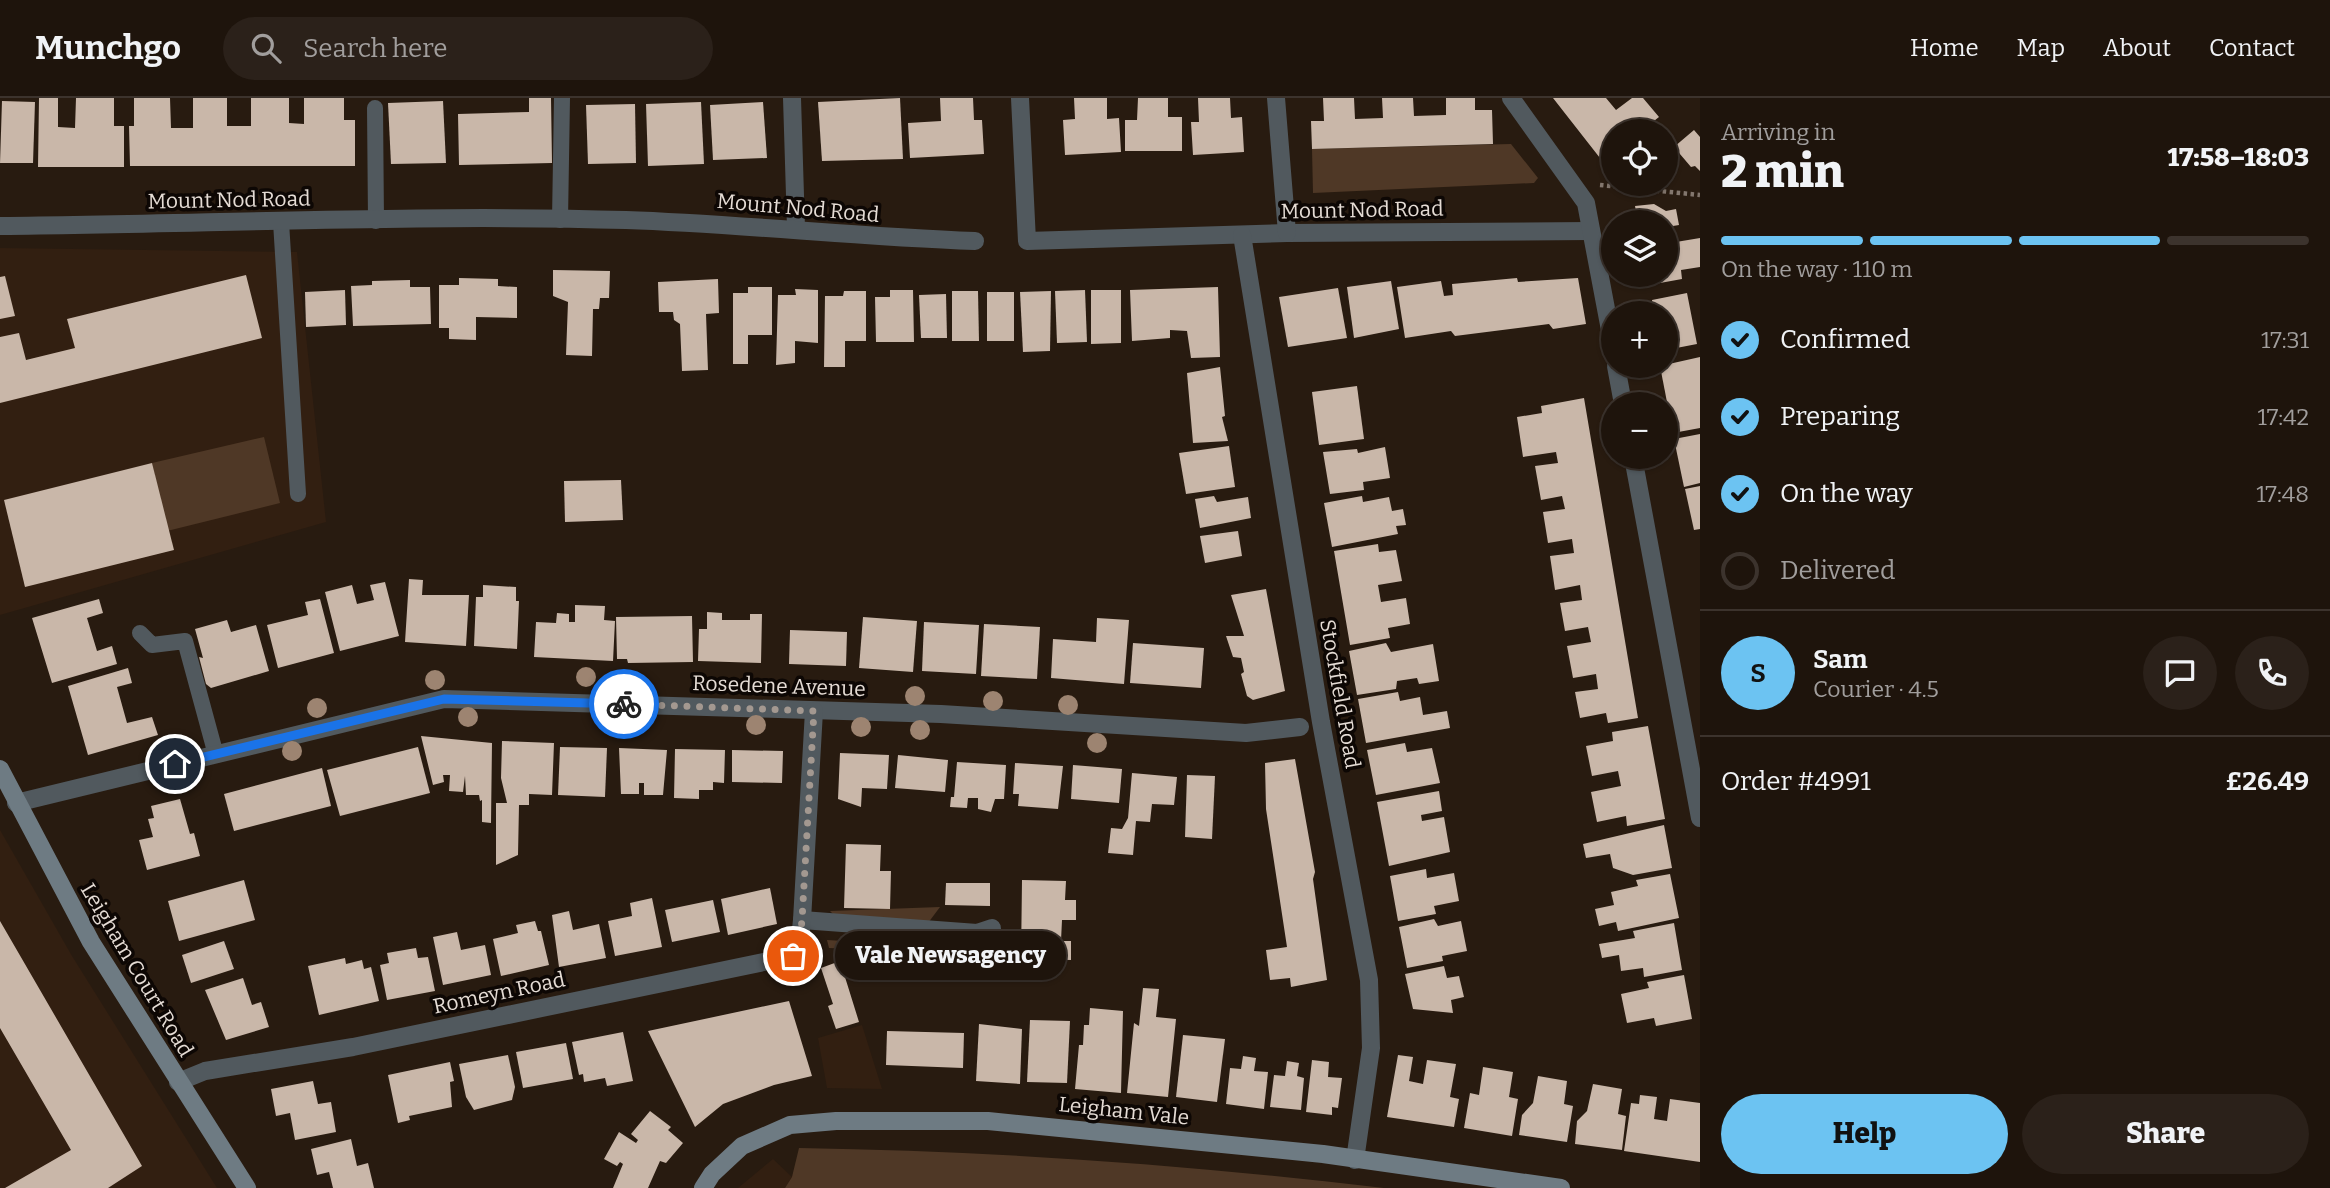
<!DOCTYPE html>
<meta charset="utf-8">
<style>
:root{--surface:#1e140c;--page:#2b211a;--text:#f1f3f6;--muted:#a19e9d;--line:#3c332d;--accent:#6cc3f2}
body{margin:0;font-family:Bitter,serif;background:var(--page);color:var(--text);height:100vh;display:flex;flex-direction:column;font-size:26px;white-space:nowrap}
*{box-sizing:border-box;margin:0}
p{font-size:23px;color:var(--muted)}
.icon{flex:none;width:38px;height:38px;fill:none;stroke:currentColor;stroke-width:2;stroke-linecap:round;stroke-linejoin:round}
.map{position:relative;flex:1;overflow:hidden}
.side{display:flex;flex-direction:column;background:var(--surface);width:630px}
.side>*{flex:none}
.tools{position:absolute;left:1601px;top:21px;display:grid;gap:14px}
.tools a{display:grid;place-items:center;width:77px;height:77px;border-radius:50%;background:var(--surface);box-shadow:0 2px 5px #0004,0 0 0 2px var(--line);font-size:35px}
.pin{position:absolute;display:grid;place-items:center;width:60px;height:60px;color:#fff;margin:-30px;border:4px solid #fff;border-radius:50%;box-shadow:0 2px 7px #0007}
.courier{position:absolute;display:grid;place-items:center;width:70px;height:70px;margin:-35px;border:5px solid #1a73e8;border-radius:50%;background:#fff;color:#222;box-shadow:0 2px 9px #0007}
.bubble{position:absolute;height:49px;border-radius:24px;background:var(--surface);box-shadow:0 2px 5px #0004,0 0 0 2px var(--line);font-size:23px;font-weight:800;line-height:49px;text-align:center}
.summary em{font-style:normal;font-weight:800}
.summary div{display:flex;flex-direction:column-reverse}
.summary{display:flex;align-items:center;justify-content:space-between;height:119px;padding:0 21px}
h1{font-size:46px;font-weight:800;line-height:52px}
.bar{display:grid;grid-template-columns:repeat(4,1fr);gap:10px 7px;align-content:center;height:84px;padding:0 21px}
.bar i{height:9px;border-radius:5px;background:var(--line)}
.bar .current{background:var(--accent)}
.bar p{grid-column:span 4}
.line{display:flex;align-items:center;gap:18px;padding:0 21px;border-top:2px solid var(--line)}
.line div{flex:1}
.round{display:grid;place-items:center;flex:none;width:74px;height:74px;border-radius:37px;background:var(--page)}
ol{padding:0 21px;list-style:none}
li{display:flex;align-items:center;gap:21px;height:77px}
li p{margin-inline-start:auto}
li .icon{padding:7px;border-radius:50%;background:var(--accent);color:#111;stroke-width:4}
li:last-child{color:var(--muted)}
li i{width:38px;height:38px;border:4px solid var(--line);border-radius:50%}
.primary-button{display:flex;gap:14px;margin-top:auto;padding:14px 21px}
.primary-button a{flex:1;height:80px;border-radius:42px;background:var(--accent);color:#111;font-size:28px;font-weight:800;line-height:80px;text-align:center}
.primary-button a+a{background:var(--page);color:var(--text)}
header{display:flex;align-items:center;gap:42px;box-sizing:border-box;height:98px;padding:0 35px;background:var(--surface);border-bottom:2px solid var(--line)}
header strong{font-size:33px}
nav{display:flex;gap:38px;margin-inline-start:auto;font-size:24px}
.search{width:490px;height:63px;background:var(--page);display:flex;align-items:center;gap:18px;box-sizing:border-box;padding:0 24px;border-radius:38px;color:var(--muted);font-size:26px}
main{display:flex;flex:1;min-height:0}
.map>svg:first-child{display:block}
.built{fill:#321f11}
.green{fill:#4f3826}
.building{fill:#c9b7a9}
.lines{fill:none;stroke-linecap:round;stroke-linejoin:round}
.path{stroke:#82766d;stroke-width:4.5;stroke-dasharray:3.5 3.5;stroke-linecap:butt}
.lane{stroke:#51595e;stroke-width:16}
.street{stroke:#51595e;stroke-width:18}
.secondary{stroke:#6e7b83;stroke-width:18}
.tree{fill:#9d8471}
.done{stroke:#a39890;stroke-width:7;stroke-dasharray:0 12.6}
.route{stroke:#1a73e8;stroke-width:9}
.labels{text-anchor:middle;stroke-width:7;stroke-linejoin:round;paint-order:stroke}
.street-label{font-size:21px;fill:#e5dcd5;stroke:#0d0704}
</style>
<header>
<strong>Munchgo</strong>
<div class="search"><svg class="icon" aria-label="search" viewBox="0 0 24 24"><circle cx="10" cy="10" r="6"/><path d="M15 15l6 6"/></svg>Search here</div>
<nav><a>Home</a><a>Map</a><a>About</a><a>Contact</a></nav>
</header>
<main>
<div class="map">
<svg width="1700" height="1090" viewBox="0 0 1700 1090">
<rect width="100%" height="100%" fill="#281b10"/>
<g class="built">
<path d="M0 150 297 154 326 424 0 517Z"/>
<path d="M0 732 72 858 217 1090H0Z"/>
<path d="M862 927 882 991 827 990 818 940Z"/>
<path d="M773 1061 792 1079 785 1090H738Z"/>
</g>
<g class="green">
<path d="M1511 46 1538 80 1534 85 1313 95 1312 51Z"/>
<path d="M264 339 280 405 167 433 152 365Z"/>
<path d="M940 809 928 825 835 818 830 813Z"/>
<path d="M827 842 928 848 931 855 829 850Z"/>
<path d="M799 1050C994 1053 1190 1067 1384 1090H785L792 1079Z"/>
</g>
<g class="building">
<path d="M39 0H58V29L75 30 76 0H114V28H124V69H38Z"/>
<path d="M134 0H170L171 30H193V0H227V28H251V0H289V25L304 26V0H344V22H355V68H130L129 28H134Z"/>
<path d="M529 0H551L552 65 459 67 458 16 529 14Z"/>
<path d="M900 0 903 61 822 63 818 4Z"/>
<path d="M940 0H973L974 22H982L984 56 910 60 908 25 941 23Z"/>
<path d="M1074 0H1107V21L1119 20 1121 54 1065 57 1063 22 1075 21Z"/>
<path d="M1138 0H1168V19H1182V53H1125V22H1137Z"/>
<path d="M1198 0H1230L1231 20 1242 19 1244 54 1193 57 1191 24H1199Z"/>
<path d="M1323 0H1354L1355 21 1383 20 1382 0H1413L1414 18 1446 17V0H1475V12H1492L1493 46 1312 51 1311 23H1324Z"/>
<path d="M1553 0H1606L1616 12 1632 0H1643L1659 19 1641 33H1614V64L1607 69Z"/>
<path d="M2 3 35 4 33 65H0Z"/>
<path d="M443 3 446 65 391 66 388 5Z"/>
<path d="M701 4 704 66 648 68 646 6Z"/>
<path d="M763 4 767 60 713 62 710 7Z"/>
<path d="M635 6 636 65 588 66 586 7Z"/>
<path d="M1694 32 1700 39V73L1695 68 1691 69 1674 49Z"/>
<path d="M1654 106 1666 113 1676 111 1679 127 1673 128 1676 144 1700 140V169L1681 172 1682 181 1649 187 1647 177H1666V124H1638L1635 108Z"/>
<path d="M553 172 610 173 609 200H600L599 211H593L592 258 566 257 568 204 553 198Z"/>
<path d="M246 177 262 240 0 305V239L19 235 26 262 75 250 67 221Z"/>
<path d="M5 178 15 218 0 221V179Z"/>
<path d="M459 180 498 181V188L517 189V220L476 219V242L449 241V230H439V187H459Z"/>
<path d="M1517 180 1518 184 1578 180 1586 226 1553 231 1549 226 1455 238 1451 233 1405 240 1397 189 1441 183 1444 198 1453 197 1452 186Z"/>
<path d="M718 181 719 215 706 216 708 272 682 273 680 226 674 222 673 214H659L658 184Z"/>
<path d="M410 182V189H430L431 226 353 228 351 188 372 187V183Z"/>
<path d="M1391 183 1399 231 1354 240 1347 189Z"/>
<path d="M748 189H772V237H748V266H733V195H748Z"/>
<path d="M1218 189 1220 259 1191 260 1187 233 1170 232V240L1132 243 1130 192Z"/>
<path d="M1338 190 1347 240 1288 249 1279 199Z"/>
<path d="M795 191 818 192V245L795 243V265L776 267 778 197H796Z"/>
<path d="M345 192 346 227 306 229 305 194Z"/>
<path d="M890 192H913L914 244H876L875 199H890Z"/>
<path d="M1085 192 1087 244 1057 245 1055 193Z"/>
<path d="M1091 192H1121V245L1091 246Z"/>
<path d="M844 193H866V243H845V269H824L825 198H843Z"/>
<path d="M952 193H978L979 243H952Z"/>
<path d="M1051 193 1050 253 1023 254 1020 194Z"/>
<rect x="987" y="194" width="27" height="49"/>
<path d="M1687 195 1697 246 1666 252V215H1654L1652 202Z"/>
<path d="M946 196 947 240H921L919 197Z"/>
<path d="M1700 259V330L1673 335 1660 268Z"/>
<path d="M1220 269 1225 318 1222 319 1228 343 1193 345 1187 275Z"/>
<path d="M1357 288 1364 341 1319 347 1312 294Z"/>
<path d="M1584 300 1638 620 1608 625 1606 615 1580 620 1575 594 1598 591 1596 576 1573 580 1567 548 1591 544 1588 529 1565 533 1560 505 1582 502 1580 487 1555 492 1550 458 1574 455 1572 441 1548 445 1543 414 1565 411 1562 398 1541 402 1535 368 1558 365 1556 354 1523 359 1517 319 1542 315 1541 308Z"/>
<path d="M1700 336V385L1684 389 1674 341Z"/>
<path d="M1229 348 1235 389 1186 396 1179 355Z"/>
<path d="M1385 349 1390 380 1363 384 1364 392 1330 396 1323 354 1357 351 1358 355Z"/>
<path d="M152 365 174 452 25 489 4 402Z"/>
<path d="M621 382 623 422 565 424 564 383Z"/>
<path d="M1700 388V431L1694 432 1685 391Z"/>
<path d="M1214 398 1217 404 1248 399 1251 420 1200 430 1195 401Z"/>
<path d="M1362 398 1363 404 1389 399 1392 413 1403 411 1406 427 1396 428 1398 436 1332 449 1324 405Z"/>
<path d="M1238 433 1242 458 1205 465 1200 438Z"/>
<path d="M1378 446 1379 454 1396 452 1402 483 1378 487 1381 504 1406 500 1410 526 1388 530 1390 540 1350 547 1334 453Z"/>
<path d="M409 481 423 482 422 497H469L466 548 405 544Z"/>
<path d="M385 484 399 538 340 553 325 494 352 487 357 506 374 502 370 487Z"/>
<path d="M483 487 516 489V503H519L517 551 474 548 476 499H483Z"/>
<path d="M1266 491 1285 593 1253 602 1247 598 1241 576 1244 574 1241 560 1233 559 1226 538H1244L1231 497Z"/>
<path d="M99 501 103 515 87 520 97 553 112 548 117 566 52 585 32 520Z"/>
<path d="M320 501 334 555 278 570 267 527 308 517 305 504Z"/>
<path d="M575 507 605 508 604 522 615 523 613 563 534 559 536 524 556 525 557 515 569 516V524H575Z"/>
<path d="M707 514 722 515V522H750V516H762L761 565 698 563 699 531H707Z"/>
<path d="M692 518 693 564 628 565 627 561H617L616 519Z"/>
<path d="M863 519 917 523 913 574 859 570Z"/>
<path d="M1097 520 1129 522 1124 586 1051 580 1053 541 1096 544Z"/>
<path d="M227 522 231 534 256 527 269 573 211 590 206 586 199 559 203 560 195 531Z"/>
<path d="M924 524 979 527 976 576 922 573Z"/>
<path d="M984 526 1040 529 1037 581 981 578Z"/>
<path d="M790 532 847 534 846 568 789 566Z"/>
<path d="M1133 545 1204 550 1201 590 1130 585Z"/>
<path d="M1386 545 1391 554 1433 546 1439 583 1419 586 1417 580 1397 583 1396 591 1357 597 1349 553Z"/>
<path d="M128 570 132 585 117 589 127 625 152 619 158 637 88 657 68 588Z"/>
<path d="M1398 594 1400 603 1420 599 1423 617 1447 613 1450 630 1366 645 1358 601Z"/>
<path d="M1648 628 1665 721 1627 728 1626 718 1597 724 1591 694 1621 688 1618 673 1592 678 1586 648 1613 643 1612 634Z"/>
<path d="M421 638 492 645 491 725 482 724V702L480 703 479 697H466L465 678 463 694 449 693 450 677H443L444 684 433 687Z"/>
<path d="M502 643 554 645 552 697 529 696V707H519L518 757 496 767V705H507L501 680Z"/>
<path d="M1405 645 1407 654 1432 650 1440 685 1376 697 1367 652Z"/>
<path d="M418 649 430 695 340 718 327 672Z"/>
<path d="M560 649 607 650 605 699 558 697Z"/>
<path d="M619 650 667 652 663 697H644V685H639V696H621Z"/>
<path d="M675 651 725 652 724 685 713 684V692H699V701L674 700Z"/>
<path d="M732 652 783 653 782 685 732 684Z"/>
<path d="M840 655 889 657 887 691 862 690 861 709 838 701Z"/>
<path d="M898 657 948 662 945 694 895 690Z"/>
<path d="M1295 661 1315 774 1313 781 1327 882 1291 889 1290 880 1270 882 1266 852 1287 849 1266 711 1265 665Z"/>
<path d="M957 664 1006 667 1004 701H995L991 714 978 711V700H968L967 710 950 709 951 699H954Z"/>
<path d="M1015 665 1063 668 1058 711 1018 708 1019 696H1013Z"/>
<path d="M1073 667 1122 671 1119 705 1071 701Z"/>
<path d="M322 670 331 708 234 733 224 696Z"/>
<path d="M1132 675 1177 679 1174 707 1152 706 1150 724 1136 723 1133 757 1108 755 1111 730 1122 731 1128 720Z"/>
<path d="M1187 677 1215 678 1212 741 1185 739Z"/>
<path d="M1439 693 1442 713 1421 717 1422 723 1444 719 1450 754 1389 768 1377 704Z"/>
<path d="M180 701 190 736 194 735 200 758 147 772 139 742 153 739 148 721 154 720 151 708Z"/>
<path d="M1664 727 1672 770 1633 777 1613 770 1610 756 1586 760 1583 746Z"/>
<path d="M846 746 881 747 880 773H891L890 811 844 810Z"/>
<path d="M1426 771 1427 780 1454 775 1459 803 1434 808 1436 816 1398 823 1390 778Z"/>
<path d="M1670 776 1679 820 1618 833 1616 824 1599 828 1595 811 1614 807 1611 794 1638 788 1636 782Z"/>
<path d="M244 782 255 822 179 843 168 803Z"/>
<path d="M1022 782 1066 783 1065 802H1076V822H1062L1061 843H1071V862L1021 861Z"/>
<path d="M946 785H990V808L945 807Z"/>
<path d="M770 790 777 826 728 837 721 801Z"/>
<path d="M652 800 662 849 615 858 608 823 632 818 630 805Z"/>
<path d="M713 802 720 834 672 844 665 812Z"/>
<path d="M569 813 573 832 599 826 606 860 559 869 552 817Z"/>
<path d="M1434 821 1438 828 1461 823 1467 853 1442 858 1443 863 1407 870 1399 829Z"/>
<path d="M0 823 142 1068 108 1090H5L71 1052 0 930Z"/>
<path d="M535 823 538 833H541L549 867 501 878 493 841 518 835 516 827Z"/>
<path d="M1674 825 1682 872 1644 879 1643 870 1621 873 1619 857 1602 860 1599 846 1635 840 1633 833Z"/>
<path d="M457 834 461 852 485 847 491 877 443 887 433 839Z"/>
<path d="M224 843 234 871 191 885 182 857Z"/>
<path d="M416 850 418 860 428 859 435 893 387 902 380 867 389 865 387 855Z"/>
<path d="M865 854V876L847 877 846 855Z"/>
<path d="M345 860 346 866 362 862 364 871 371 869 379 903 319 917 308 868Z"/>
<path d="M840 863 859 924 836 931 828 908 833 906 821 870Z"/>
<path d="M1444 868 1447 880 1459 878 1464 899 1451 902 1453 915 1413 911 1405 876Z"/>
<path d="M1684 877 1692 921 1656 928 1654 920 1627 925 1621 896 1649 890 1647 884Z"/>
<path d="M243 880 252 907 261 904 269 929 226 942 205 892Z"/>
<path d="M1143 890 1159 891 1156 919 1176 921 1168 999 1127 995 1134 925 1139 928Z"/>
<path d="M789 903 812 978 774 987 723 1006 695 1029 648 933Z"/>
<path d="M1090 910 1123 913 1121 995 1075 991 1079 947H1083L1084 927H1089Z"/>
<path d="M1030 922 1070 923 1067 985 1027 984Z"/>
<path d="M979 926 1022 931 1020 986 976 983Z"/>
<path d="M887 933 964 935 963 970 886 967Z"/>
<path d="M623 934 633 983 607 988 605 980 584 984 583 976 579 977 572 944Z"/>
<path d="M1183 937 1225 941 1217 1004 1176 999Z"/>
<path d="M566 945 573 981 523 990 516 954Z"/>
<path d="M508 957 515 989 512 1002 474 1012 466 999 459 966Z"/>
<path d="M1398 957 1413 959 1409 983 1423 986 1427 962 1456 966 1450 999 1459 1001 1454 1029 1387 1019Z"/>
<path d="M1243 958 1256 960 1254 973 1268 974 1264 1011 1226 1006 1230 970 1241 971Z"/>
<path d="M1312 962 1329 964 1328 979 1342 980 1338 1010 1332 1009V1017L1306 1014Z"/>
<path d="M1287 963 1299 965 1297 978 1304 980 1301 1012 1270 1009 1274 977 1285 978Z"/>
<path d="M450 964 454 983 450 984 452 1009 409 1018 410 1022 398 1025 388 977Z"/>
<path d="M1483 969 1513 974 1509 999 1518 1001 1512 1038 1464 1030 1470 995 1479 997Z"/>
<path d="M1538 978 1567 983 1564 1006 1573 1008 1567 1044 1519 1037 1522 1017 1533 1005Z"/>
<path d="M313 983 318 1006 331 1004 336 1034 295 1042 290 1015 276 1018 271 991Z"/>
<path d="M1593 986 1622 991 1618 1016 1626 1018 1622 1052 1575 1046 1577 1023 1587 1013Z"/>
<path d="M1640 997 1657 999 1654 1021 1667 1023 1670 1001 1700 1005V1064L1624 1053 1631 1005 1639 1006Z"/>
<path d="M650 1013 671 1029 668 1032 683 1045 666 1065 660 1063 648 1090H613L623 1066 620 1064 617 1068 604 1061 619 1034 636 1045 638 1042 631 1036Z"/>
<path d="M351 1041 357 1068 368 1065 374 1090H333L329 1074 317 1077 311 1051Z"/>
</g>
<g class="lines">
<path class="path" d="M1600 87 1700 97"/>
<g class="lane">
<path d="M375 10 376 123"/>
<path d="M560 122 562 0"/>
<path d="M281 124 298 396"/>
<path d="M140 535 152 547 185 543 216 657"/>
</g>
<g class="street">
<path d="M792 0 796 130"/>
<path d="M1020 0 1027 143 1287 135 1591 133"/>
<path d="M1276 0 1287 135"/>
<path d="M1511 0 1586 105 1614 253"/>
<path d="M0 128C208 126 417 116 626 122 743 126 858 139 975 143"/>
<path d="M1242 137 1321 624 1369 882 1371 950 1355 1062"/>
<path d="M1616 268 1623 306"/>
<path d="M1633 359 1700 720"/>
<path d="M16 705 444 601 941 616 1246 635 1300 629"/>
<path d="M802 822 977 835 992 830"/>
<path d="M178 984 205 973 353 949 793 858 799 850 802 822 814 613"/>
</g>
<g class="secondary">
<path d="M0 671 91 844 247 1090"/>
<path d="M703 1090 712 1076 742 1048 790 1027 836 1023H988L1323 1056 1561 1090"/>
</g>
</g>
<g class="tree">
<circle cx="586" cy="579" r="10"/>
<circle cx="435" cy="582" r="10"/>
<circle cx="915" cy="598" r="10"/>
<circle cx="993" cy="603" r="10"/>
<circle cx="1068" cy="607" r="10"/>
<circle cx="317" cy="610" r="10"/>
<circle cx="468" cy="619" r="10"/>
<circle cx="756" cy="627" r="10"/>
<circle cx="861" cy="629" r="10"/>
<circle cx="920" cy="632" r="10"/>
<circle cx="1097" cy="645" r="10"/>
<circle cx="292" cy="653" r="10"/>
</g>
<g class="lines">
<path class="done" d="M624 606 814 613 802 822 799 850 793 858"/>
<path class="route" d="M175 666 444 601 624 606"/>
</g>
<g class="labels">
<g class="street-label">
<text transform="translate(229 102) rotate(-1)" y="7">Mount Nod Road</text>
<text transform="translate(798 110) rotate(5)" y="7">Mount Nod Road</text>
<text transform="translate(1362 112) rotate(-1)" y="7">Mount Nod Road</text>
<text transform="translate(779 588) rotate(2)" y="7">Rosedene Avenue</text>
<text transform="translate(1340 596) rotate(80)" y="7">Stockfield Road</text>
<text transform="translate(137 872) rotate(59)" y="7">Leigham Court Road</text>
<text transform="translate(499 895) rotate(-12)" y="7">Romeyn Road</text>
<text transform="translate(1124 1013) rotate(6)" y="7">Leigham Vale</text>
</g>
</g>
</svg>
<div class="tools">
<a><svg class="icon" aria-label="locate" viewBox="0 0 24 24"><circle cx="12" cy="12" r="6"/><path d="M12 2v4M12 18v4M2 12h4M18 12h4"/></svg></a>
<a><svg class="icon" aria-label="layers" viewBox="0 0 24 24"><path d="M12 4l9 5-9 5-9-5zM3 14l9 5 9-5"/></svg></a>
<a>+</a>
<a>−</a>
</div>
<div class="pin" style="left:793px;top:858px;background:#ea580c"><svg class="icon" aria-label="bag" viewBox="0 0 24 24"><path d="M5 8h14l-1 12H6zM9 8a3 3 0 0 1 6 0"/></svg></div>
<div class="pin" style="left:175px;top:666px;background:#1f2937"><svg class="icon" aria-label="home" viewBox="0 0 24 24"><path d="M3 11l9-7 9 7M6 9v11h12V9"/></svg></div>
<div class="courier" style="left:624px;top:606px"><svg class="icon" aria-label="bike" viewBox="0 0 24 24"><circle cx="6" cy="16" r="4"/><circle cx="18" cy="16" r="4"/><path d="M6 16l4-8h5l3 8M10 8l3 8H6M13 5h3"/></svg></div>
<div class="bubble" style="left:835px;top:833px;width:231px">Vale Newsagency</div>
</div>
<section class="side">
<div class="summary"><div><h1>2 min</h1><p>Arriving in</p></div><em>17:58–18:03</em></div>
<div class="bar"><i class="current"></i><i class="current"></i><i class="current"></i><i></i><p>On the way · 110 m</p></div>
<ol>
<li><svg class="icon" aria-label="check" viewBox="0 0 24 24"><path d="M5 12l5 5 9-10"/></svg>Confirmed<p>17:31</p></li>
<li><svg class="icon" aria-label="check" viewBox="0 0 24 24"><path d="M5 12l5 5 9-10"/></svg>Preparing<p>17:42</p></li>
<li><svg class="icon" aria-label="check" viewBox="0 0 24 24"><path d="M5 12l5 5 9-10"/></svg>On the way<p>17:48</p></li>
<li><i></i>Delivered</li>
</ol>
<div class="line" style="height:126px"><b class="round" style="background:var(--accent);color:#111">S</b><div><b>Sam</b><p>Courier · 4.5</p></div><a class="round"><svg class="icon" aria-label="chat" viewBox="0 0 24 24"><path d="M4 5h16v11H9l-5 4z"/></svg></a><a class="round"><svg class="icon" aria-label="phone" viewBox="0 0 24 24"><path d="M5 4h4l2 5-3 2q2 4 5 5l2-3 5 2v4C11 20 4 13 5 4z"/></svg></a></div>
<div class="line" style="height:91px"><div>Order #4991</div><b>£26.49</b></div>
<div class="primary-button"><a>Help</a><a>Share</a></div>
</section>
</main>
